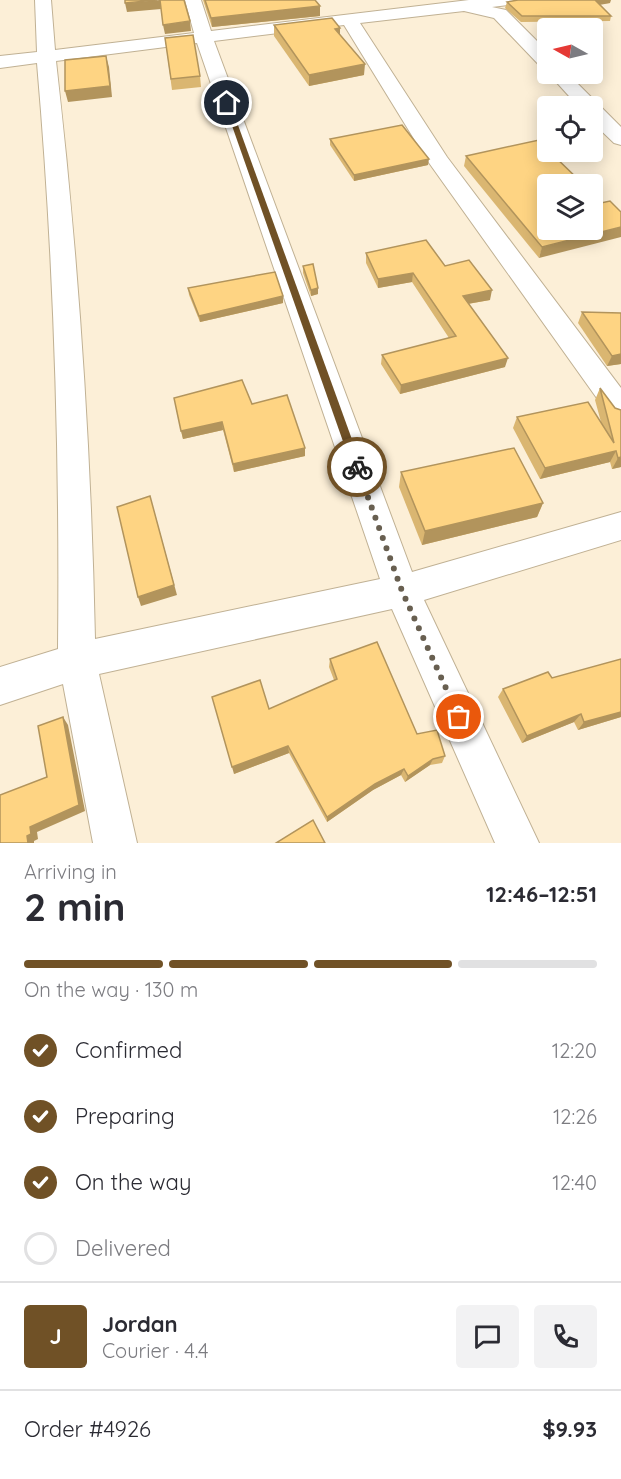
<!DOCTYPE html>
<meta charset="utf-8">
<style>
:root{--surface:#fff;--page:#f2f2f3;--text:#2b2b33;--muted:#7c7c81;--line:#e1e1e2;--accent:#705126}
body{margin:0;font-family:Quicksand,sans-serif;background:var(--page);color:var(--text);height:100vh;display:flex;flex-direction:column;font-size:22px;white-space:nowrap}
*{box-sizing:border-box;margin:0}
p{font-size:20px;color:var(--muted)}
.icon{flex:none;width:33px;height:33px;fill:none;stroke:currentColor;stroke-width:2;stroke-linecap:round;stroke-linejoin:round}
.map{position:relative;height:843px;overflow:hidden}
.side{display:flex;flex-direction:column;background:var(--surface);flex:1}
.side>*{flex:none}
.needle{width:39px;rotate:278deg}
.controls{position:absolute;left:537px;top:18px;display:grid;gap:12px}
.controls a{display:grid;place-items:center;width:66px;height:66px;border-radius:6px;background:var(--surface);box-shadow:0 3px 15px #0003;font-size:30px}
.pin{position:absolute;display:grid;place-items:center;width:51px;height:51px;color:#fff;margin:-26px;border:3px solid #fff;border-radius:50%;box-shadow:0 2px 6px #0007}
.courier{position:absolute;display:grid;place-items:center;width:60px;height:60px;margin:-30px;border:4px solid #705126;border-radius:50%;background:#fff;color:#222;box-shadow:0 2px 8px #0007}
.summary em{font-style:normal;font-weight:700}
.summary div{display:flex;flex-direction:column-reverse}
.summary{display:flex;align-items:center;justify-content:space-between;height:102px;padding:0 24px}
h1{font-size:39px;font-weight:700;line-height:45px}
.bar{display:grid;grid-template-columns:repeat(4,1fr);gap:9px 6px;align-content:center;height:72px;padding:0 24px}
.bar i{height:8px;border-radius:4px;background:var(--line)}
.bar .current{background:var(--accent)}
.bar p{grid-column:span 4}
.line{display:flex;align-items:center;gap:15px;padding:0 24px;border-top:2px solid var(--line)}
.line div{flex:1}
.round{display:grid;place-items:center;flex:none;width:63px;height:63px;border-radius:6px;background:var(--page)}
ol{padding:0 24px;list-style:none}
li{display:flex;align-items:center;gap:18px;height:66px}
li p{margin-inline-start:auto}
li .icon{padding:6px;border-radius:50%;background:var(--accent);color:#fff;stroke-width:4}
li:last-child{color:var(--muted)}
li i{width:33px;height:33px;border:3px solid var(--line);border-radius:50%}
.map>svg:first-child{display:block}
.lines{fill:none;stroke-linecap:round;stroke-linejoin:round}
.street-casing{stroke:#c0b194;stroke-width:2}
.street{fill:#fff;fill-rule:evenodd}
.wall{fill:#dab671}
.shaded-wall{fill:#b2945c}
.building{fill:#fed483;stroke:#b2945c;stroke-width:1.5}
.route{fill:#705126}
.done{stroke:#685f50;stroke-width:6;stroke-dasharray:0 10.8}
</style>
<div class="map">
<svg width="621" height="843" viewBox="0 0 621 843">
<rect width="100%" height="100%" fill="#fcefd7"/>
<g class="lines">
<g class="street-casing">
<g id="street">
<path d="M35 0H51L55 50 194 33 185 0H201L211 31 469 0H518L516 4 492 7 506 10 548 52V68L541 67 494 18 464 11 360 23 447 157 621 388V421L611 418 427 160 344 25 214 41 412 572 621 512V540L424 600 539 843H495L392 609 99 674 137 843H93L63 684 0 705V667L58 649C60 453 54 258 37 63L0 68V56L37 52ZM197 43 380 579 95 639C91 445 78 253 56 61Z"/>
<path d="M549 74H568L621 127V145L614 143 592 122V106H578Z"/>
</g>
</g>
<use href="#street" class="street"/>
</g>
<g class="wall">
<path d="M203 0H315L320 16 212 27Z"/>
<path d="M517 1 610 3 600 4 611 16 610 21 521 22 505 8 507 2Z"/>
<path d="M274 25 340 35 364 75 309 86 274 36Z"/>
<path d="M165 38 200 76 201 87 172 90Z"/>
<path d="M330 139 428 165 354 181 330 145Z"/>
<path d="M466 156 548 230 539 258 464 166Z"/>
<path d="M366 253 445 266 490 300 468 304 505 367 400 394 381 364 382 355 449 338 412 282 378 288 366 263Z"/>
<path d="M303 266 318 294 311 296 303 273Z"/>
<path d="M188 288 283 296V303L200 322 189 295Z"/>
<path d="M582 312 621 364 607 366 578 323Z"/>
<path d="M600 388 621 467 612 469 610 462 540 479 513 428 517 417 601 422 595 400Z"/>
<path d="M174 398 252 404 305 448V456L234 472 223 430 183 439Z"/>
<path d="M401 472 543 503 537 517 422 545 399 487Z"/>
<path d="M330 659 417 734 445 756 442 763 430 765 405 782 401 775 373 790 327 822 289 753 234 774 269 709 334 680 329 667Z"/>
<path d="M621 659V717L578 730 574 722 522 743 498 697 503 689 552 678Z"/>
</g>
<g class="shaded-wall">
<path d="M160 0 161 9 127 12 125 3Z"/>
<path d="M595 0H611L610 3 594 6Z"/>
<path d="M320 6V16L212 27 211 18Z"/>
<path d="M190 21 191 31 165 34 163 25Z"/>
<path d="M340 28V39L335 29Z"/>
<path d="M106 56 109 67 112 97 68 102 65 91Z"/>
<path d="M365 64 364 75 309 86V75Z"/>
<path d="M429 159 428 165 354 181V175Z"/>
<path d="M621 227V237L539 258 542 247Z"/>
<path d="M413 273 412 282 378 288V279Z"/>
<path d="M318 288V294L311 296V290Z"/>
<path d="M492 290 490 300 461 305 463 296Z"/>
<path d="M283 296V303L200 322 199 316Z"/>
<path d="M621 354V364L607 366 612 356Z"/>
<path d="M508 358 505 367 400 394 401 385Z"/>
<path d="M222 422 223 430 183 439 181 431Z"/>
<path d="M305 448V456L234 472 233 464Z"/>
<path d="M616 451 610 462 540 479 545 468Z"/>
<path d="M621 457V467L612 469 618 458Z"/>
<path d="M150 496 177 595 141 606 138 597Z"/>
<path d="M543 503 537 517 422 545 425 531Z"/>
<path d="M621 712V717L578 730 584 722Z"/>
<path d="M581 714 574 722 522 743 527 736Z"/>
<path d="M63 717 68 725 85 811 37 832 38 839 34 841V843H28L27 836 30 827 79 805Z"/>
<path d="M288 746 289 753 234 774 232 767Z"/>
<path d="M433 759 430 765 405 782 408 776Z"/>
<path d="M404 769 401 775 373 790 327 822V817L375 784Z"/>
</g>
<g class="building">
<path d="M125 0H157L125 3Z"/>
<path d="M160 0H184L190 21 163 25Z"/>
<path d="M205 0H315L320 6 211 18Z"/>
<path d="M518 0H595L611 16H522L507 2Z"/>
<path d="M332 18 340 28 335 29 365 64 309 75 274 25Z"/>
<path d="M193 35 200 76 171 79 165 38Z"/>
<path d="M106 56 110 86 65 91V60Z"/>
<path d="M402 125 429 159 354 175 330 139Z"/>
<path d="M539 140 548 149V152H550L583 184H548V230H592V194L601 203 610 201 621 212V227L542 247 466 156Z"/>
<path d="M426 240 445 266 469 260 492 290 463 296 508 358 401 385 382 355 456 336 413 273 378 279 366 253Z"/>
<path d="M313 264 318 288 311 290 303 266Z"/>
<path d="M275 272 283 296 199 316 188 288Z"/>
<path d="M582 312 621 313V354L612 356Z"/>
<path d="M242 380 252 404 287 395 305 448 233 464 222 422 181 431 174 398Z"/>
<path d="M600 388 615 408 621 410V457L618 458 616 451 545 468 517 417 588 402 614 443Z"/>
<path d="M514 448 543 503 425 531 401 472Z"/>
<path d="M150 496 174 585 138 597 117 507Z"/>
<path d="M377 642 417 734 437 730 445 756 433 759 408 776 404 769 375 784 327 817 288 746 232 767 212 697 260 680 269 709 337 679 330 659Z"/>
<path d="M621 659V712L584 722 581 714 527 736 503 689 548 672 552 678Z"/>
<path d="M63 717 79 805 30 827 31 834 27 836 28 843H0V795L47 777 38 726Z"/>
<path d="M313 820 325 843H276Z"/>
</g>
<path class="route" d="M227 101 230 103 362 467 360 470 357 471 352 467 224 103Z"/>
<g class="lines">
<path class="done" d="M357 467 402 591 459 717"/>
</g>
</svg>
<div class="controls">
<a><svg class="needle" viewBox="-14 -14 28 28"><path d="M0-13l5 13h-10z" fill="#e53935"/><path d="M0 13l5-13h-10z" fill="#7c7c81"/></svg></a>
<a><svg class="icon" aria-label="locate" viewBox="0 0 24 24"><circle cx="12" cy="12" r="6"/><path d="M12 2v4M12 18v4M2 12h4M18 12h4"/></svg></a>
<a><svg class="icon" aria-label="layers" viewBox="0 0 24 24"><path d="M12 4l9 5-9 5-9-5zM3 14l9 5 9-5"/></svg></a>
</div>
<div class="pin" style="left:459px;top:717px;background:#ea580c"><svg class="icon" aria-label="bag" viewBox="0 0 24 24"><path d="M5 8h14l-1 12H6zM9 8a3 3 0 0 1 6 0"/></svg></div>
<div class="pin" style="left:227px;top:103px;background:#1f2937"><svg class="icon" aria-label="home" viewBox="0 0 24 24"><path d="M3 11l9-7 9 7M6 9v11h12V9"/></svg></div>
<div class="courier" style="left:357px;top:467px"><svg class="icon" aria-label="bike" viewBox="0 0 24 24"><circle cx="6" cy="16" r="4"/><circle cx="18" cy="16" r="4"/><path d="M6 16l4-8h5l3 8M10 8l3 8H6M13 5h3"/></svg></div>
</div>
<section class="side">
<div class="summary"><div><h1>2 min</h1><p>Arriving in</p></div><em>12:46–12:51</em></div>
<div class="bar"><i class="current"></i><i class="current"></i><i class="current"></i><i></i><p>On the way · 130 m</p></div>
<ol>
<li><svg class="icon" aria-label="check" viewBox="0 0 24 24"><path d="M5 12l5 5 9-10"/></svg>Confirmed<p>12:20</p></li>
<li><svg class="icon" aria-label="check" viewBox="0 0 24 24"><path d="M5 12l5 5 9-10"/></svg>Preparing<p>12:26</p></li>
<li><svg class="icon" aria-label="check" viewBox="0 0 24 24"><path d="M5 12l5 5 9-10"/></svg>On the way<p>12:40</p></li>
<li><i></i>Delivered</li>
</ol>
<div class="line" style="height:108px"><b class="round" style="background:var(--accent);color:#fff">J</b><div><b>Jordan</b><p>Courier · 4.4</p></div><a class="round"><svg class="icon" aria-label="chat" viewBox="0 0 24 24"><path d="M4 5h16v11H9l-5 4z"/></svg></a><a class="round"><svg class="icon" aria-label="phone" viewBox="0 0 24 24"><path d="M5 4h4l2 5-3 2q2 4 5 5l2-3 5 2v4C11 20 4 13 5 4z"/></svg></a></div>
<div class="line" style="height:78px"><div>Order #4926</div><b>$9.93</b></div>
</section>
